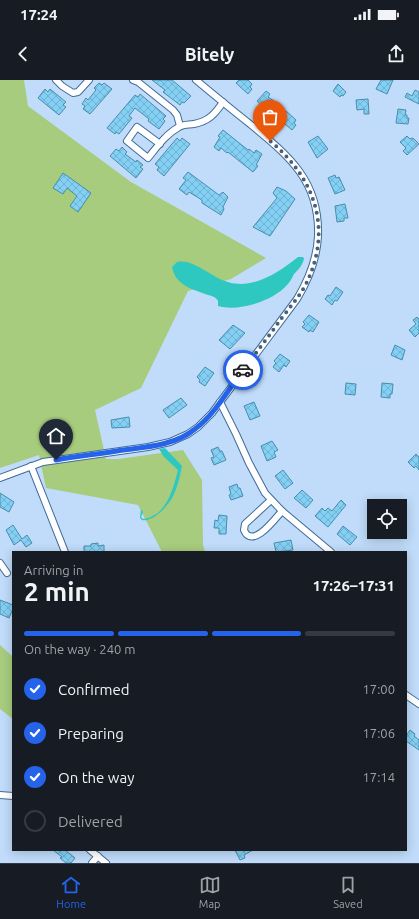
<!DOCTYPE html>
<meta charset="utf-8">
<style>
:root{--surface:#171b24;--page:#242831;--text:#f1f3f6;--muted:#9ea1a6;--line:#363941;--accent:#2563eb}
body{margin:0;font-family:Ubuntu,sans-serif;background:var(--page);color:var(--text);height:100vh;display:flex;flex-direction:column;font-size:15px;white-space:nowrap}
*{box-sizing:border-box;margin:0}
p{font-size:13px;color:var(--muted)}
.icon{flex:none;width:22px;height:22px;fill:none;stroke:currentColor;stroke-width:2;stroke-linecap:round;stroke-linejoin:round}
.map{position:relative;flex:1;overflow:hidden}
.side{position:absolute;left:12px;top:471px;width:395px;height:300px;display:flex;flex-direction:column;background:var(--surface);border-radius:0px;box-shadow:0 2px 10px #0003}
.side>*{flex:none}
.buttons{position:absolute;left:367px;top:419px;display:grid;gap:8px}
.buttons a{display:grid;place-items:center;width:40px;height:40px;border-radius:0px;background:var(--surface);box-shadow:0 2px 10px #0003;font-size:20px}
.pin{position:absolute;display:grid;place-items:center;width:34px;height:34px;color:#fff;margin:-41px -17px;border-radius:50% 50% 50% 0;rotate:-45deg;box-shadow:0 0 4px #0007}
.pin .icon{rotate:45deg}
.courier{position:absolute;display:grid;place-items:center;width:40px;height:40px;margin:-20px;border:3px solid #2563eb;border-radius:50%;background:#fff;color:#222;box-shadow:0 1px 5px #0007}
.headline em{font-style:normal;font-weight:700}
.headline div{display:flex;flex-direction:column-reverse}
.headline{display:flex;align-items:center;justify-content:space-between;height:68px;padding:0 12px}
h1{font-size:26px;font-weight:700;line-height:30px}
.bar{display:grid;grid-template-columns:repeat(4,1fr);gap:6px 4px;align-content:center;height:48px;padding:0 12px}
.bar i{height:5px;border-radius:3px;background:var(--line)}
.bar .on{background:var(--accent)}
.bar p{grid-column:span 4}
ol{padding:0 12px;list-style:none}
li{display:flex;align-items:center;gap:12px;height:44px}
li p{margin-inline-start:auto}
li .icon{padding:4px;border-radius:50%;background:var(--accent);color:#fff;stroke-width:4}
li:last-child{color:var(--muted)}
li i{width:22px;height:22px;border:2px solid var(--line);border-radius:50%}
.status{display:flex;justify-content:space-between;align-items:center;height:28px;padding:0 20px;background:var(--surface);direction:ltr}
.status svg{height:11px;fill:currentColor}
header{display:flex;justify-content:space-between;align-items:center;height:52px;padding:0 12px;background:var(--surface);font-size:18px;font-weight:700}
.tab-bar{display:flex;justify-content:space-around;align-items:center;height:56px;border-top:1px solid var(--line);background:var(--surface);font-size:11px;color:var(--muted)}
.tab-bar a{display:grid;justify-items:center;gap:2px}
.tab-bar .on{color:var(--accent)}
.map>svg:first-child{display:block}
.grass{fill:#a7cc7e}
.water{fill:#2fc8c0}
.building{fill:url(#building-cross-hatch);stroke:#488dac}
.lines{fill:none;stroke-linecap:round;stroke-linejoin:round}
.minor-casing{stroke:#416c97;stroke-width:8}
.minor{stroke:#fff;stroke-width:6}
.done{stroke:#4a6076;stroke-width:4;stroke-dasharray:0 7.2}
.route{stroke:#2563eb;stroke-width:5}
</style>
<div class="status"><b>17:24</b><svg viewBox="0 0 49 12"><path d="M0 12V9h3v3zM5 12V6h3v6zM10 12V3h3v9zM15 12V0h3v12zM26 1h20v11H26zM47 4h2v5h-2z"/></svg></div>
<header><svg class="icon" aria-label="back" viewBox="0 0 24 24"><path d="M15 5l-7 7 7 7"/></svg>Bitely<svg class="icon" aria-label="share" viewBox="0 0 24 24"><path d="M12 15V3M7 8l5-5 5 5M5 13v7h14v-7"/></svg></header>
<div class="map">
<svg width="419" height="783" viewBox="0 0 419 783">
<defs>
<pattern id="building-cross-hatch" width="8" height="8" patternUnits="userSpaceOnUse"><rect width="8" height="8" fill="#83d0f4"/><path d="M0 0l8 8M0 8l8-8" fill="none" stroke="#70b2d2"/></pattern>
</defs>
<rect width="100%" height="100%" fill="#c0dcfa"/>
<g class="grass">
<path d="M0 0H24L28 26 131 102 266 178 231 199 188 211 141 308 95 330 106 379H118L183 370 202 400 203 465 205 472H162L138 425 46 408 39 375 0 388Z"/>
<path d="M0 565 13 577V639L0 629Z"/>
</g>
<g class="water">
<path d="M298 177H303L304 179C302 186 299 189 294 194 292 198 290 202 287 205 273 221 239 232 218 226V221C215 216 211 216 205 214 191 209 175 204 172 187L177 182C188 180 196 186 206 191 213 195 220 200 228 202 253 210 279 192 298 177Z"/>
<path d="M165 368 182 386C180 395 178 406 174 414 170 424 153 443 142 440L140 438 141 429 143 432 141 437 143 439C167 436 173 409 178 390L164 377 159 369Z"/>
</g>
<g class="building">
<path d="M152 0H172L191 16 184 23 182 22 180 25 163 12 165 10Z"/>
<path d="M239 0H248L252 4 250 7 252 9 248 14 236 3Z"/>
<path d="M381 0H393L387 14 376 9Z"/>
<path d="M99 3 102 5 104 3 112 9 90 34 83 29 85 26 82 24 86 18 88 20 96 10 94 8Z"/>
<path d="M338 4 346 12 343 16 341 15 340 17 333 11Z"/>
<path d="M45 9 48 12 50 9 66 22 63 25 66 27 59 35 38 18Z"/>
<path d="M415 10 419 12V24L405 17 407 13 412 16Z"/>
<path d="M266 11 270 14 268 17 274 21 271 24 274 26 270 32 257 21Z"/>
<path d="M140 14 166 36 163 39 165 41 159 49 148 41 149 39 135 28 129 36 132 38 119 54 116 52 115 54 107 48 135 15 138 17Z"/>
<path d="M368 19 369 34H364V29L357 30 356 20Z"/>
<path d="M398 29 406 30 405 35H407V38H409L408 44 396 43Z"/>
<path d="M286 31 296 40 294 43 296 45 292 50 279 39Z"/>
<path d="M223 50 248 70 249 69 254 73 256 70 262 74 256 85 258 86 253 92 228 72 227 73 221 68 219 71 214 67 220 57 218 56Z"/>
<path d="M318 56 328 69 317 78 308 62Z"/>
<path d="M407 56 410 59 412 58 414 59 419 64 407 75 403 71 406 68 400 62Z"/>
<path d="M177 58 180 61 182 58 190 64 164 96 157 90 159 87 155 84Z"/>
<path d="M122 67 127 72 125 74 136 82 137 80 143 85 140 87 143 89 136 98 110 76 116 69 119 71Z"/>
<path d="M188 92 219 115 223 112 228 117 223 127 224 129 221 135 202 123V120L189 112 187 115 179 109 186 100 183 98Z"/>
<path d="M63 93 91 113 78 132 70 126 77 116 67 108 63 114 53 108Z"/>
<path d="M335 95 336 98 339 97 345 110 335 114 328 98Z"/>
<path d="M277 107 286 111 295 119 270 156 253 147 277 118 273 113Z"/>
<path d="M345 124 348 138H344V141L337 142 335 126Z"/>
<path d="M336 207 343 212 337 221 335 220 332 225 325 219 328 215 330 216Z"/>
<path d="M309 235 319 242 313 252 310 250 309 252 302 247 305 244 303 242Z"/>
<path d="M417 237 419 239V253L415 257 409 250 416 244 413 240Z"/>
<path d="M233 245 245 253 230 269 219 260Z"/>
<path d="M395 265 405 270 402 280 391 275Z"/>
<path d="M280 274 290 281 286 287 284 285 279 292 273 287 276 283 274 281Z"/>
<path d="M205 287 214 293 205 306 199 302 200 300 197 297Z"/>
<path d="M346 303 356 304 355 315 345 314Z"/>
<path d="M382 303 393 304 392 314H390V318L381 317Z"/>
<path d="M181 318 187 325 169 338 163 330Z"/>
<path d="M254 322 260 336 250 340 244 326Z"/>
<path d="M129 337 130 347 112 348 111 340Z"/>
<path d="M272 361 278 370 274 372 276 377 267 381 261 366Z"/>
<path d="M218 367 220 371H222L226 380 214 385 211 378 214 377 211 370Z"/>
<path d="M416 374 419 377V390L416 386 414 388 408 382Z"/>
<path d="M283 390 293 403 285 409 275 396Z"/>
<path d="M237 404 238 408H240L243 416 231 420 229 415 231 414 229 407Z"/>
<path d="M302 410 313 420 306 428 294 418Z"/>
<path d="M0 413 14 422 9 432 0 427Z"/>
<path d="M341 420 346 425 328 447 315 436 322 428 325 431 328 428 332 431Z"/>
<path d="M219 435 227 436 226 454H219V448H214L215 440 218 441Z"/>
<path d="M13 445 22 459 27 455 32 463 26 467 21 460 14 465 6 450Z"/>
<path d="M343 446 357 457 350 465 337 454Z"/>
<path d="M291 460 293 470 276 472 274 463Z"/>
<path d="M98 463V466L104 465V472H84V466H91V464Z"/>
<path d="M0 520 13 525V529L9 538 0 534Z"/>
<path d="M410 650 415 654 414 656 419 660V670L406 661V656Z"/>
<path d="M53 770H65L75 778 71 783H66L60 778 62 777Z"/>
<path d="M235 770H253L244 775 245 778 240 780Z"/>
</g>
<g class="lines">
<g class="minor-casing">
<g id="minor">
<path d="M56 0 62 6 73 13 78 12 89 0"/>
<path d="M133 0 138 2 173 30 177 35 180 46"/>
<path d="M160 64 137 47 127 61 148 78C157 67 166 54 179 47 184 44 189 45 194 44 209 41 215 34 223 22"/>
<path d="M220 322 236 354 249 383 265 413 282 431 331 472"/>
<path d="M31 386 65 472"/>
<path d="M0 398 43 382 148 367 170 362 188 354 198 347 212 333 297 219C309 199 317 179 318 156 320 101 289 76 250 44 232 30 214 15 196 0"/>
<path d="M271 420 245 444 244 450C252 470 275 439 282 431"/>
<path d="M0 483 7 493"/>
<path d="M406 615 419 624"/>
<path d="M0 715 13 716"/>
<path d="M90 770 106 783"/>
<path d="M92 783 98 776"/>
</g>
</g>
<use href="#minor" class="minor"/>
</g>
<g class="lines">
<path class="done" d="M243 290C256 273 269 256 281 239 290 227 299 217 306 204 333 149 315 98 270 61"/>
<path class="route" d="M56 380C78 376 100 374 123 370 147 367 176 365 195 349 215 334 228 310 243 290"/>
</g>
</svg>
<div class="buttons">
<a><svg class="icon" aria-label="locate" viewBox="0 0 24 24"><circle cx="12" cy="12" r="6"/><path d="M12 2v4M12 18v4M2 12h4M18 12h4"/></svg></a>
</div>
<div class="pin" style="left:270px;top:61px;background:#ea580c"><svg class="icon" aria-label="bag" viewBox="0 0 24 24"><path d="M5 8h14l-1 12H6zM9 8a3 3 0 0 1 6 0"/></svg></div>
<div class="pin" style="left:56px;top:380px;background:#1f2937"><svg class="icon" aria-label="home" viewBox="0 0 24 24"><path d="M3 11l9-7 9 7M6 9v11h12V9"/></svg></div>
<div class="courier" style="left:243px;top:290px"><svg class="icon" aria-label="car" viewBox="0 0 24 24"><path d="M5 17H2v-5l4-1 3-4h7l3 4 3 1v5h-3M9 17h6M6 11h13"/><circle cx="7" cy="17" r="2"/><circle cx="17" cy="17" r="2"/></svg></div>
<section class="side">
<div class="headline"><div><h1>2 min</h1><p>Arriving in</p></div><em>17:26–17:31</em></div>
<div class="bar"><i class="on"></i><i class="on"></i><i class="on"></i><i></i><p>On the way · 240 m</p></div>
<ol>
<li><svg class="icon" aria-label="check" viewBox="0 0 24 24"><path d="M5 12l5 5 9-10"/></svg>Confirmed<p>17:00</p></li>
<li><svg class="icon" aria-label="check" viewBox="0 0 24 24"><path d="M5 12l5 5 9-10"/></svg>Preparing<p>17:06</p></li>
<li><svg class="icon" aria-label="check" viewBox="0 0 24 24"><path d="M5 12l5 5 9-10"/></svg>On the way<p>17:14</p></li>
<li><i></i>Delivered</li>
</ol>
</section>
</div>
<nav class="tab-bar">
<a class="on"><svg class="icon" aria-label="home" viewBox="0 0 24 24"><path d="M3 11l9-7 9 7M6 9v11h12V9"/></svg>Home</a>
<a><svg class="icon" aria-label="map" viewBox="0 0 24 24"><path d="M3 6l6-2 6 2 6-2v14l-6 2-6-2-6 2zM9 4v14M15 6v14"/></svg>Map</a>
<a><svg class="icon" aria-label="saved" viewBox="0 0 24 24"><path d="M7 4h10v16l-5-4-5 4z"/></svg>Saved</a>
</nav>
